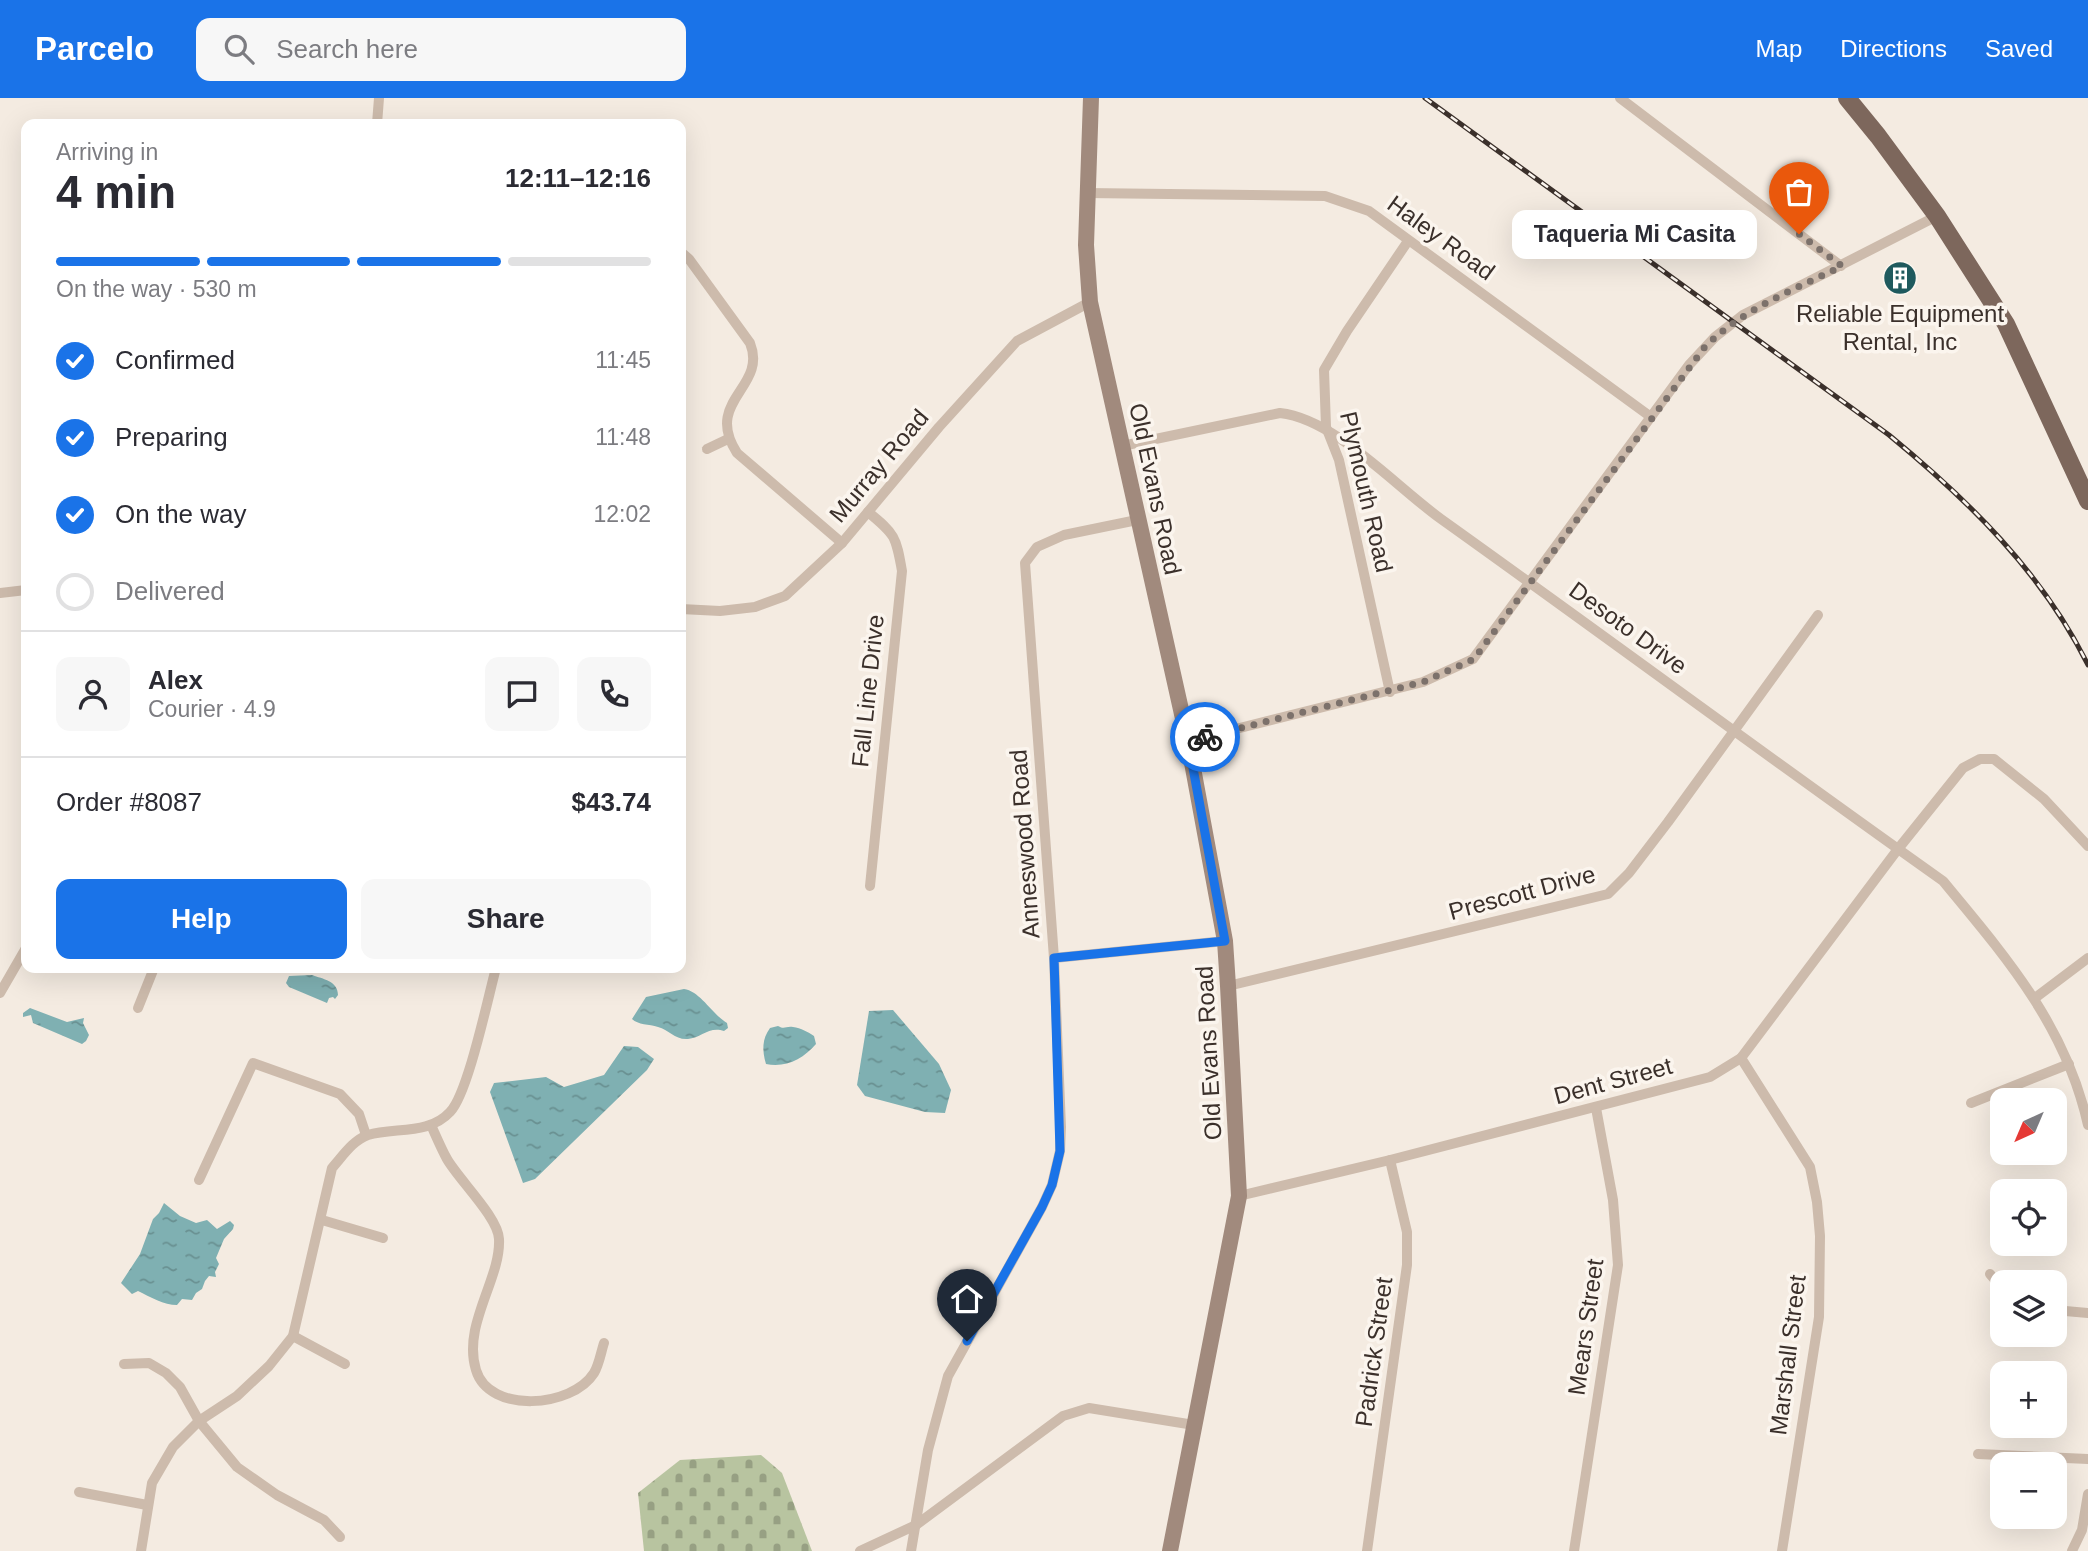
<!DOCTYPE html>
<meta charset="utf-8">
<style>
:root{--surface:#fff;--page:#f7f7f7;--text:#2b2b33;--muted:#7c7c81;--line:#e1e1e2;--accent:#1a73e8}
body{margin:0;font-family:Helvetica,sans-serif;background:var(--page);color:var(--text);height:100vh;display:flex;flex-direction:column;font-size:26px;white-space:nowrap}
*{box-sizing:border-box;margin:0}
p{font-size:23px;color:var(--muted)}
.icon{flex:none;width:38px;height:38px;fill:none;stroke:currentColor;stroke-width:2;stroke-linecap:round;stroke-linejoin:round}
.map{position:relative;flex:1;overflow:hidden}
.side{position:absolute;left:21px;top:21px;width:665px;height:854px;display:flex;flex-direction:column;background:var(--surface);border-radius:14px;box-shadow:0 7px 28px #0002}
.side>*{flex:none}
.needle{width:46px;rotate:224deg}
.buttons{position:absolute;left:1990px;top:990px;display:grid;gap:14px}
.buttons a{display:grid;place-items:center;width:77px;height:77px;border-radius:14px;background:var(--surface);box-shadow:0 7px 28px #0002;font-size:35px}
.pin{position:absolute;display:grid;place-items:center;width:60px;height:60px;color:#fff;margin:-72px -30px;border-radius:50% 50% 50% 0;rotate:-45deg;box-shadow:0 0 7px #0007}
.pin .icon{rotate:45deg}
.courier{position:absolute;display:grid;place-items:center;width:70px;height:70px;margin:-35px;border:5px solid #1a73e8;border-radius:50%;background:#fff;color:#222;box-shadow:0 2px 9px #0007}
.bubble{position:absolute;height:49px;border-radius:14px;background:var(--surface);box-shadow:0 7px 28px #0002;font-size:23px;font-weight:800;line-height:49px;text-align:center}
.headline em{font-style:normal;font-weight:800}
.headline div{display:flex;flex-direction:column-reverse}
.headline{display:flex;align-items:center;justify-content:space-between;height:119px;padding:0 35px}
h1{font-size:46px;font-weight:800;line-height:52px}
.bar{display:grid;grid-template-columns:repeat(4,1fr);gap:10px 7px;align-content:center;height:84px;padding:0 35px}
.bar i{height:9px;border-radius:5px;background:var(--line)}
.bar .active{background:var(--accent)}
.bar p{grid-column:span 4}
.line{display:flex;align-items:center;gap:18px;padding:0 35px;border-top:2px solid var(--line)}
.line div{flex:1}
.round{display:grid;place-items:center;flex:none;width:74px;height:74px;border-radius:14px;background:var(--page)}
ol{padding:0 35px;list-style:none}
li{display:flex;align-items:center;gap:21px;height:77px}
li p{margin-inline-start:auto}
li .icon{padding:7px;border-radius:50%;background:var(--accent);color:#fff;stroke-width:4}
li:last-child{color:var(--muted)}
li i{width:38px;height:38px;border:4px solid var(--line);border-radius:50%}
.primary-button{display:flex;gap:14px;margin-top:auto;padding:14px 35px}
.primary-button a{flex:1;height:80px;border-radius:14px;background:var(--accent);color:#fff;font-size:28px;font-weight:800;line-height:80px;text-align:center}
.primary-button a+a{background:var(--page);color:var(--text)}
header{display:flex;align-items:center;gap:42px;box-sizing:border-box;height:98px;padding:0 35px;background:var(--accent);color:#fff}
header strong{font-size:33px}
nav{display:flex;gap:38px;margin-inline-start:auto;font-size:24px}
.search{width:490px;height:63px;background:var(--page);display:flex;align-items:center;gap:18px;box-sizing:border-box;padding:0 24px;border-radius:14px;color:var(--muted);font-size:26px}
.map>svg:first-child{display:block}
.cemetery{fill:url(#cemetery-stones)}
.water{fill:url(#water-ripples)}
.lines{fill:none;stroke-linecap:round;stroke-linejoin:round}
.street{stroke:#cdbbac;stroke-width:10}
.secondary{stroke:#a18a7d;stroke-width:16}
.primary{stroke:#7d675c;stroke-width:18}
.rail-casing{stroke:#3b302b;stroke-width:5}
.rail{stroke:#fbf5ee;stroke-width:2.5;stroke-dasharray:8;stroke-linecap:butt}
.done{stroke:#7c716b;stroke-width:7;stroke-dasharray:0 12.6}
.route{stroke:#1a73e8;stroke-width:9}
.labels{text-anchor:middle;stroke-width:7;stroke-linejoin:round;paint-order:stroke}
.street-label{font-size:24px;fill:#3b302b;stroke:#fbf5ee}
.poi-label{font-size:24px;fill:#3b302b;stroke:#fbf5ee}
</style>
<header>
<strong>Parcelo</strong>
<div class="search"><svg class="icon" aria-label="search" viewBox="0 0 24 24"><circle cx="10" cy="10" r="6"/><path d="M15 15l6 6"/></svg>Search here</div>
<nav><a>Map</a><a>Directions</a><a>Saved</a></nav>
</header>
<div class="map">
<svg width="2088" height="1453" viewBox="0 0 2088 1453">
<defs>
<pattern id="cemetery-stones" width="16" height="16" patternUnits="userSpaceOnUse" patternTransform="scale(1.75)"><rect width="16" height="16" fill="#b8c4a0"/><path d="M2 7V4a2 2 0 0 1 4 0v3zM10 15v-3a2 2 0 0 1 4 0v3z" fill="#97a083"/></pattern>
<pattern id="water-ripples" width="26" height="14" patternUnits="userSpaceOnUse" patternTransform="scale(1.75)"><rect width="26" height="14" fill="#7fb0b2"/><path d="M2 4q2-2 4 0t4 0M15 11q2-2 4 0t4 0" fill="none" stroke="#699091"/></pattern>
</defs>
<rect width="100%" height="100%" fill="#f4ebe1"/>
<path class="cemetery" d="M761 1357 782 1375 812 1453H644L638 1395 680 1362Z"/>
<g class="water">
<path d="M312 877C323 881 338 883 338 897L335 901 333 899 329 900 327 905 289 889 286 885 289 878Z"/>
<path d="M684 891C700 893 712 916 727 925L728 930 724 933C709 928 701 940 688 941 675 942 669 932 658 929 649 926 638 927 632 921L646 899Z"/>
<path d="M30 910 67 924 84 920 83 925 89 937 86 943 82 946 33 925 31 917 23 919V915Z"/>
<path d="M893 912 939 966 951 992 945 1015 925 1014 865 998 857 987 869 913Z"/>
<path d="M778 928C785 932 785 928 793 929 801 930 808 934 814 938L816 946C803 961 786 970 766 966 762 952 762 941 770 930Z"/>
<path d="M624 948 638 949 654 961 647 972 535 1081 523 1085 490 994 494 985 546 979 564 989 604 977Z"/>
<path d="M164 1105 180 1118 196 1125 207 1122 217 1131 230 1123 234 1127 233 1131 224 1141 216 1160 219 1166 215 1174 216 1179 209 1178 205 1183 202 1191 196 1195 192 1202 182 1201 177 1207C164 1207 150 1199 138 1193L132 1196 121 1185 140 1156 153 1121 159 1115Z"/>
</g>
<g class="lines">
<g class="street">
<path d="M1620 0 1841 168"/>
<path d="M377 26 379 0"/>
<path d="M1086 95 1325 98 1369 113 1651 319"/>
<path d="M681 154 689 161 750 245C768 290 703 302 737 355L842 445"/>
<path d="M1122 348 1280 315C1335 321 1395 388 1441 421 1609 541 1775 664 1943 783 2006 859 2066 928 2088 1027"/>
<path d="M707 351 728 341"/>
<path d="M868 414C895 436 896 438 902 473L870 788"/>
<path d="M0 495 26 492"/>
<path d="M681 511 720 513 755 509 785 498 842 445 939 329 1017 243 1090 204"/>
<path d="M1390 594 1339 362 1326 329 1324 272 1347 233 1408 143"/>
<path d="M1188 643 1423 584 1473 561 1689 267 1715 239 1743 217 1937 118"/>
<path d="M1054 860 1225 843"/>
<path d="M1228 888 1608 796 1629 775 1668 724 1818 517"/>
<path d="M0 895 26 850"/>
<path d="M2035 900 2088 860"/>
<path d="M138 910 154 870"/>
<path d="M1741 960 1810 1069 1817 1104 1820 1138 1819 1219 1782 1453"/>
<path d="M1971 1005 2069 966"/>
<path d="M431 1027C436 1038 441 1050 447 1061 459 1082 498 1119 499 1141 501 1181 462 1227 476 1272 489 1316 572 1310 594 1275 599 1267 601 1254 604 1245"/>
<path d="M199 1082 253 965 340 996 359 1016 366 1037"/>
<path d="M1239 1098 1390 1062 1710 979 1741 960 1898 751 1963 670 1980 661H1994L2044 701 2088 748"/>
<path d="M322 1122 383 1140"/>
<path d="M1990 1176 2002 1190"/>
<path d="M2054 1212 2088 1215"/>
<path d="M293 1238 345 1266"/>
<path d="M124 1266 149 1265 166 1275 180 1289 199 1323 237 1369 277 1397 324 1422 340 1439"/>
<path d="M1978 1356 2088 1361"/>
<path d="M79 1394 147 1407"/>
<path d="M141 1453 152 1385 173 1349 199 1323 237 1298 269 1268 293 1238 332 1070C342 1059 353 1042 368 1037 395 1029 429 1037 450 1014 468 996 488 899 496 870"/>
<path d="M860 1453 916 1427 1063 1318 1089 1310 1194 1327"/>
<path d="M911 1453 928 1352 948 1278 1042 1109 1052 1087 1060 1053 1061 1029 1054 860 1025 465 1037 449 1064 437 1137 422"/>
<path d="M1367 1453 1407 1167V1134L1390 1062"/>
<path d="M1574 1453 1618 1167 1613 1102 1596 1010"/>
<path d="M2072 1453 2082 1432 2088 1396"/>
</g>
<path class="secondary" d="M1091 0 1086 147 1090 204 1188 643 1225 843 1228 888 1239 1098 1170 1453"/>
<path class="primary" d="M1847 0 1878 38 1937 118 2006 226 2088 403"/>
<g class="rail-casing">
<path id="rail" d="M1425 0 1889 337C1968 402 2042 474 2088 567"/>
</g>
<use href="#rail" class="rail"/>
</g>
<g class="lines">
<path class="done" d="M1205 639 1423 584 1474 561 1704 250C1742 211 1794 192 1842 168L1799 136"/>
<path class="route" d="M967 1243 1042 1109 1052 1087 1060 1053 1054 860 1225 843 1188 643 1205 639"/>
</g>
<defs>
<g id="building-disc" transform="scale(1.75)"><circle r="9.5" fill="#1f5a5e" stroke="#fbf5ee"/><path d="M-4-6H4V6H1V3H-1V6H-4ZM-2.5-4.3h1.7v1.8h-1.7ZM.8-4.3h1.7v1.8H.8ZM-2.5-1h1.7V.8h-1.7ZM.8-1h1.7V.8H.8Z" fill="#fff"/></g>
</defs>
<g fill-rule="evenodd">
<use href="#building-disc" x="1900" y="180"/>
</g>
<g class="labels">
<g class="street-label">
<text transform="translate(1441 140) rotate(36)" y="8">Haley Road</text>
<text transform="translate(879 368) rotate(-50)" y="8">Murray Road</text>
<text transform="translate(1155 391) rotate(78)" y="8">Old Evans Road</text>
<text transform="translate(1366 394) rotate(77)" y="8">Plymouth Road</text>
<text transform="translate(1628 530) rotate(36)" y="8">Desoto Drive</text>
<text transform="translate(868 593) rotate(-84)" y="8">Fall Line Drive</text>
<text transform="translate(1025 746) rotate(-94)" y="8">Anneswood Road</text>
<text transform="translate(1522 795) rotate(-15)" y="8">Prescott Drive</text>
<text transform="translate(1209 955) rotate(-93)" y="8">Old Evans Road</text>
<text transform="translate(1613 983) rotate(-15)" y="8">Dent Street</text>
<text transform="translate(1586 1229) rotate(-82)" y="8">Mears Street</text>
<text transform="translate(1374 1254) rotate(-82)" y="8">Padrick Street</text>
<text transform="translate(1788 1257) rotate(-83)" y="8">Marshall Street</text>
</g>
<g class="poi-label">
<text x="1900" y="224">Reliable Equipment<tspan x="1900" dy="28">Rental, Inc</tspan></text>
</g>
</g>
</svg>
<div class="buttons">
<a><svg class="needle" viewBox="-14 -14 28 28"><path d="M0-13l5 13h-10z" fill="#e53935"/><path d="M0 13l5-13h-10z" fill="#7c7c81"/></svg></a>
<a><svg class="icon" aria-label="locate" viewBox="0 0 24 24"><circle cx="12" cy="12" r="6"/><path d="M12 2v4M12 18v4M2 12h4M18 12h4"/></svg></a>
<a><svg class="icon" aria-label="layers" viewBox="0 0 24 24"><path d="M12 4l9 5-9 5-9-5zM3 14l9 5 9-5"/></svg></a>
<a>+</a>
<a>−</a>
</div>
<div class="pin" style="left:1799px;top:136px;background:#ea580c"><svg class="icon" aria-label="bag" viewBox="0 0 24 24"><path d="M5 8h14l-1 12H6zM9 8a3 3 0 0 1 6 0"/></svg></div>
<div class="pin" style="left:967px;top:1243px;background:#1f2937"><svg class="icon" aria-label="home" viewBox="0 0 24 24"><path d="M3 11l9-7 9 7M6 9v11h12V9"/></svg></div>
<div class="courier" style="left:1205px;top:639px"><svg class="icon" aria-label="bike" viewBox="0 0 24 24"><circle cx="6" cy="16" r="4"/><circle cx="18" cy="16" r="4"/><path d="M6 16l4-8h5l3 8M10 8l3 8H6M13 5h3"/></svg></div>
<div class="bubble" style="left:1512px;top:112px;width:245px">Taqueria Mi Casita</div>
<section class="side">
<div class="headline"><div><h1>4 min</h1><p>Arriving in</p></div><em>12:11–12:16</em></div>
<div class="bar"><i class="active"></i><i class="active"></i><i class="active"></i><i></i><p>On the way · 530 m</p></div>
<ol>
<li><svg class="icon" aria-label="check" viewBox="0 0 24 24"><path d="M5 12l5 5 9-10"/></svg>Confirmed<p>11:45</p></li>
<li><svg class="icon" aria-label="check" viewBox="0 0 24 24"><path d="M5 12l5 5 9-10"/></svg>Preparing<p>11:48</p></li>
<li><svg class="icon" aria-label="check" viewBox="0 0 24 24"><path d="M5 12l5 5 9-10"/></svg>On the way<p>12:02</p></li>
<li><i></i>Delivered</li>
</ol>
<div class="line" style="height:126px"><a class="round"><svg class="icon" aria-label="person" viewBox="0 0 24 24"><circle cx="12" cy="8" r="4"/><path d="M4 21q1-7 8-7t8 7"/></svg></a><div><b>Alex</b><p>Courier · 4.9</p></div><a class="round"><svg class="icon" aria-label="chat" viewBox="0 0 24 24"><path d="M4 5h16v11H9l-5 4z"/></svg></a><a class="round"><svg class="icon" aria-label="phone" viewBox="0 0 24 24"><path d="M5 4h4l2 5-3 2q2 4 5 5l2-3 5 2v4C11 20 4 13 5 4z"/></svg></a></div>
<div class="line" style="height:91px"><div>Order #8087</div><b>$43.74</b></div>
<div class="primary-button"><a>Help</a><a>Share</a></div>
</section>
</div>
